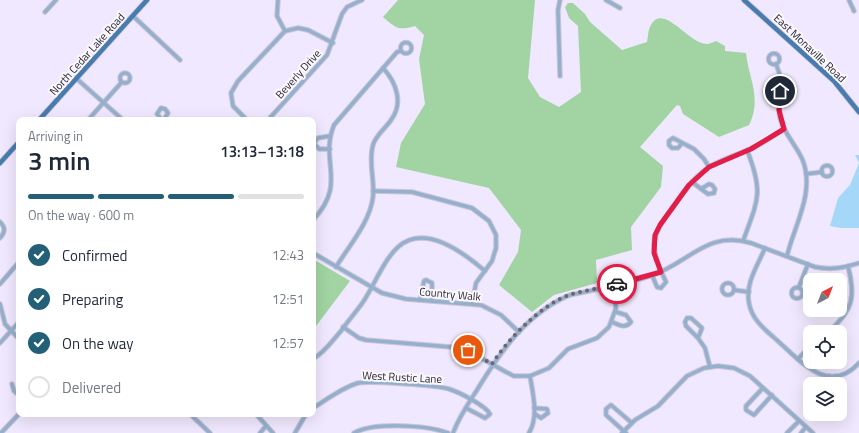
<!DOCTYPE html>
<meta charset="utf-8">
<style>
:root{--surface:#fff;--page:#f2f2f3;--text:#1f2937;--muted:#747a83;--line:#e0e1e3;--accent:#236077}
body{margin:0;font-family:"Titillium Web",sans-serif;background:var(--page);color:var(--text);height:100vh;display:flex;flex-direction:column;font-size:15px;white-space:nowrap}
*{box-sizing:border-box;margin:0}
p{font-size:13px;color:var(--muted)}
.icon{flex:none;width:22px;height:22px;fill:none;stroke:currentColor;stroke-width:2;stroke-linecap:round;stroke-linejoin:round}
.map{position:relative;flex:1;overflow:hidden}
.side{position:absolute;left:16px;top:117px;width:300px;height:300px;display:flex;flex-direction:column;background:var(--surface);border-radius:8px;box-shadow:0 4px 16px #0002}
.side>*{flex:none}
.needle{width:26px;rotate:42deg}
.tools{position:absolute;left:803px;top:273px;display:grid;gap:8px}
.tools a{display:grid;place-items:center;width:44px;height:44px;border-radius:8px;background:var(--surface);box-shadow:0 4px 16px #0002;font-size:20px}
.pin{position:absolute;display:grid;place-items:center;width:34px;height:34px;color:#fff;margin:-17px;border:2px solid #fff;border-radius:50%;box-shadow:0 1px 4px #0007}
.courier{position:absolute;display:grid;place-items:center;width:40px;height:40px;margin:-20px;border:3px solid #e11d48;border-radius:50%;background:#fff;color:#222;box-shadow:0 1px 5px #0007}
.head em{font-style:normal;font-weight:600}
.head div{display:flex;flex-direction:column-reverse}
.head{display:flex;align-items:center;justify-content:space-between;height:68px;padding:0 12px}
h1{font-size:26px;font-weight:600;line-height:30px}
.bar{display:grid;grid-template-columns:repeat(4,1fr);gap:6px 4px;align-content:center;height:48px;padding:0 12px}
.bar i{height:5px;border-radius:3px;background:var(--line)}
.bar .active{background:var(--accent)}
.bar p{grid-column:span 4}
ol{padding:0 12px;list-style:none}
li{display:flex;align-items:center;gap:12px;height:44px}
li p{margin-inline-start:auto}
li .icon{padding:4px;border-radius:50%;background:var(--accent);color:#fff;stroke-width:4}
li:last-child{color:var(--muted)}
li i{width:22px;height:22px;border:2px solid var(--line);border-radius:50%}
.map>svg:first-child{display:block}
.green{fill:#a1d4a2}
.water{fill:#a5d8f8}
.lines{fill:none;stroke-linecap:round;stroke-linejoin:round}
.minor-casing{stroke:#cbc4d8;stroke-width:5.5}
.major-casing{stroke:#cbc4d8;stroke-width:6}
.minor{stroke:#95b0cd;stroke-width:3.5}
.major{stroke:#487caf;stroke-width:4.5}
.done{stroke:#6b6574;stroke-width:4;stroke-dasharray:0 7.2}
.route{stroke:#e11d48;stroke-width:5}
.labels{text-anchor:middle;stroke-width:4;stroke-linejoin:round;paint-order:stroke}
.street-label{font-size:11px;fill:#231f29;stroke:#faf8fe}
</style>
<div class="map">
<svg width="859" height="433" viewBox="0 0 859 433">
<rect width="100%" height="100%" fill="#f0e8fe"/>
<g class="green">
<path d="M398 0H535L528 78 540 97 559 107 581 92 578 26 569 18 565 7 568 3H573L585 14 590 22 622 50 647 42C648 37 648 31 650 27 662 0 689 45 707 44 709 44 713 42 716 41L725 46V51L746 53C749 80 762 98 749 125L719 137 683 114 680 106 677 105 640 147 663 166 661 187 631 227 632 250 596 260 597 283 554 295 532 312 499 285 518 252 521 230 489 188 396 167 401 143 425 104 419 59 424 35 415 26C398 31 396 28 383 17Z"/>
<path d="M313 259 350 281 313 330Z"/>
</g>
<path class="water" d="M855 155H859V228H841L830 226 838 198 850 185 859 163Z"/>
<g class="lines">
<g class="minor-casing">
<g id="minor">
<path d="M278 0 277 16 285 31"/>
<path d="M606 0 620 8"/>
<path d="M849 0 854 11"/>
<path d="M45 12 56 0"/>
<path d="M133 16 180 60"/>
<circle cx="406" cy="48" r="5.5"/>
<circle cx="774" cy="59" r="5.5"/>
<path d="M776 64C778 70 781 76 781 82 782 94 777 106 780 118 784 134 797 146 803 161 815 193 794 226 787 256"/>
<circle cx="125" cy="78" r="5"/>
<path d="M560 76 558 10 560 0"/>
<path d="M77 79 123 120"/>
<path d="M780 91 791 90 792 86 787 80 781 83"/>
<path d="M161 108 165 109 168 113 165 118 162 120 157 114Z"/>
<path d="M88 120 121 83"/>
<path d="M247 120 233 106 231 93 238 81 285 31 298 28 308 30 333 43"/>
<path d="M268 120 327 55 342 14 347 7 362 0"/>
<path d="M330 136 318 138 314 143 319 149H330"/>
<path d="M682 143 678 148H672L669 145V141L673 138 694 149 704 159 709 167"/>
<circle cx="827" cy="171" r="5.5"/>
<path d="M806 174 822 172"/>
<path d="M692 182 708 194 714 193 715 189 712 185 709 184 701 189"/>
<path d="M373 191 412 192 472 208 489 221 496 235V248L492 261 476 283 472 304"/>
<path d="M313 220C348 183 319 162 334 125L397 52 401 51"/>
<path d="M0 222C6 228 5 232 0 238"/>
<path d="M743 241C758 200 764 193 747 150"/>
<path d="M765 248C758 265 745 283 749 303 752 321 767 331 780 343 802 363 830 395 859 363"/>
<path d="M313 253 382 293 406 299 481 305 501 315 519 332"/>
<path d="M336 267C349 246 370 222 373 197 375 180 368 162 373 145 376 135 385 129 391 120 404 103 396 82 383 68"/>
<path d="M652 275 657 287 661 288 666 282C649 246 649 239 673 207 682 193 692 180 705 170 718 160 735 156 750 149 761 144 773 136 784 129"/>
<circle cx="728" cy="289" r="6"/>
<path d="M0 284 19 262"/>
<path d="M799 287 808 264"/>
<circle cx="797" cy="293" r="5.5"/>
<path d="M734 290 749 292"/>
<path d="M420 300 424 281 426 280 432 283V301"/>
<path d="M0 304 5 324 19 339"/>
<path d="M612 322C619 325 625 329 631 322L626 315 616 312"/>
<path d="M343 327 359 338 366 340 463 348 506 372 514 376H530L549 368 568 349 597 338 609 327 616 308 613 285"/>
<path d="M828 332C853 311 856 297 848 266"/>
<path d="M698 338 686 326 685 322 687 318H691L702 328 698 338 705 348 710 367"/>
<path d="M0 343 19 322"/>
<path d="M313 359C325 352 332 341 341 331 348 321 356 312 363 302 375 284 383 261 398 247 425 223 464 253 485 271"/>
<path d="M798 359 810 346"/>
<path d="M836 376 839 384"/>
<path d="M12 384 14 391 19 395"/>
<path d="M828 384 829 376"/>
<path d="M763 388 746 406V410L754 415 772 395"/>
<path d="M313 408C326 400 343 387 358 383 370 381 437 385 449 389 459 392 486 406 490 414L485 418 466 408"/>
<path d="M534 408 547 409 548 413 541 418 535 414"/>
<path d="M190 414 210 433"/>
<path d="M256 414 273 433"/>
<path d="M1 433 19 414"/>
<path d="M260 433 266 426"/>
<path d="M295 433 306 414"/>
<path d="M354 433C373 422 427 425 448 433"/>
<path d="M453 433C459 417 468 404 477 390 500 352 527 313 570 295 597 289 626 285 653 275 690 262 707 230 751 243L815 267C831 270 843 268 859 263"/>
<path d="M529 433C539 416 533 395 530 376"/>
<path d="M622 433 635 420 658 406 687 376 704 368 718 366 734 368 750 376 813 433"/>
<path d="M626 433 606 415V409L611 405 632 423"/>
<path d="M787 433 799 421"/>
<path d="M801 433 806 427"/>
</g>
</g>
<g class="major-casing">
<g id="major">
<path d="M744 0 834 81 859 112"/>
<path d="M39 120 147 0"/>
<path d="M0 163 19 142"/>
</g>
</g>
<use href="#minor" class="minor"/>
<use href="#major" class="major"/>
</g>
<g class="lines">
<path class="done" d="M468 350 492 364C508 339 541 305 569 295 585 290 602 288 617 284"/>
<path class="route" d="M617 284 661 272 654 253 655 235 660 225 689 185 709 167 751 149 784 129 779 110 780 91"/>
</g>
<g class="labels">
<g class="street-label">
<text transform="translate(810 48) rotate(43)" y="4">East Monaville Road</text>
<text transform="translate(87 54) rotate(-48)" y="4">North Cedar Lake Road</text>
<text transform="translate(298 74) rotate(-48)" y="4">Beverly Drive</text>
<text transform="translate(450 294) rotate(5)" y="4">Country Walk</text>
<text transform="translate(402 377) rotate(3)" y="4">West Rustic Lane</text>
</g>
</g>
</svg>
<div class="tools">
<a><svg class="needle" viewBox="-14 -14 28 28"><path d="M0-13l5 13h-10z" fill="#e53935"/><path d="M0 13l5-13h-10z" fill="#747a83"/></svg></a>
<a><svg class="icon" aria-label="locate" viewBox="0 0 24 24"><circle cx="12" cy="12" r="6"/><path d="M12 2v4M12 18v4M2 12h4M18 12h4"/></svg></a>
<a><svg class="icon" aria-label="layers" viewBox="0 0 24 24"><path d="M12 4l9 5-9 5-9-5zM3 14l9 5 9-5"/></svg></a>
</div>
<div class="pin" style="left:468px;top:350px;background:#ea580c"><svg class="icon" aria-label="bag" viewBox="0 0 24 24"><path d="M5 8h14l-1 12H6zM9 8a3 3 0 0 1 6 0"/></svg></div>
<div class="pin" style="left:780px;top:91px;background:#1f2937"><svg class="icon" aria-label="home" viewBox="0 0 24 24"><path d="M3 11l9-7 9 7M6 9v11h12V9"/></svg></div>
<div class="courier" style="left:617px;top:284px"><svg class="icon" aria-label="car" viewBox="0 0 24 24"><path d="M5 17H2v-5l4-1 3-4h7l3 4 3 1v5h-3M9 17h6M6 11h13"/><circle cx="7" cy="17" r="2"/><circle cx="17" cy="17" r="2"/></svg></div>
<section class="side">
<div class="head"><div><h1>3 min</h1><p>Arriving in</p></div><em>13:13–13:18</em></div>
<div class="bar"><i class="active"></i><i class="active"></i><i class="active"></i><i></i><p>On the way · 600 m</p></div>
<ol>
<li><svg class="icon" aria-label="check" viewBox="0 0 24 24"><path d="M5 12l5 5 9-10"/></svg>Confirmed<p>12:43</p></li>
<li><svg class="icon" aria-label="check" viewBox="0 0 24 24"><path d="M5 12l5 5 9-10"/></svg>Preparing<p>12:51</p></li>
<li><svg class="icon" aria-label="check" viewBox="0 0 24 24"><path d="M5 12l5 5 9-10"/></svg>On the way<p>12:57</p></li>
<li><i></i>Delivered</li>
</ol>
</section>
</div>
